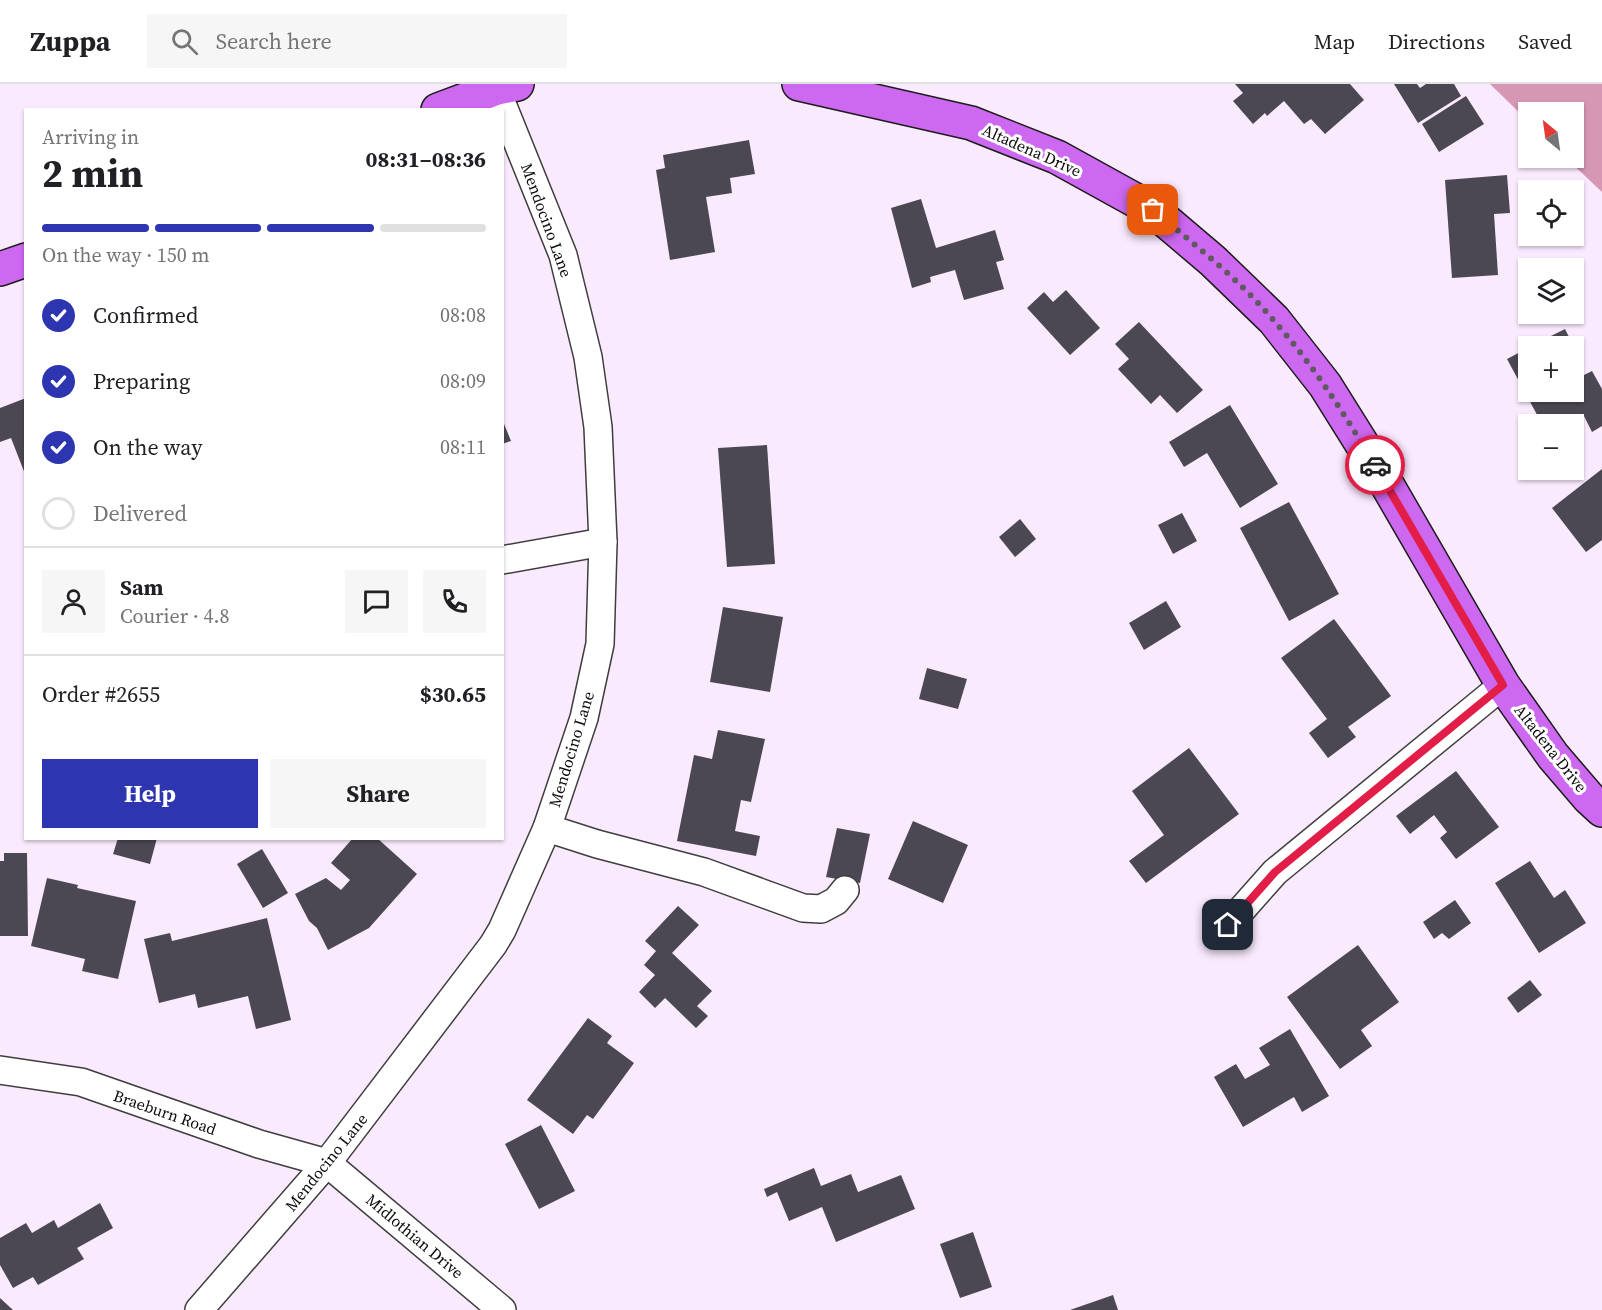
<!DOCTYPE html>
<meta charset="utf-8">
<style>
:root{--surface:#fff;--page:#f6f6f6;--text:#202124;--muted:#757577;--line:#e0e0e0;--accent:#2d35b1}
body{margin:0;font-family:"Source Serif 4",serif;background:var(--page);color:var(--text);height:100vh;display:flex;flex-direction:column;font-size:22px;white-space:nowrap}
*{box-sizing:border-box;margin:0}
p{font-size:20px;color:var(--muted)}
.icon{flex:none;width:33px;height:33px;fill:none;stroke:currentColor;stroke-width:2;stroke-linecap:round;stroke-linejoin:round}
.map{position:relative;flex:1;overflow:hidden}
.details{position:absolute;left:24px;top:24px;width:480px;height:732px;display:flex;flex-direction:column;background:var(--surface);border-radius:0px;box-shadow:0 2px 4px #0004}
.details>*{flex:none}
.needle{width:39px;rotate:331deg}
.buttons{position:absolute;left:1518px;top:18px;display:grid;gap:12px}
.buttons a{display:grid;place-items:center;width:66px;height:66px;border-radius:0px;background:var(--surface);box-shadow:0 2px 4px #0004;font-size:30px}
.pin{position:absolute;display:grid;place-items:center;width:51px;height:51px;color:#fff;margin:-26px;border-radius:12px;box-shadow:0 3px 9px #0006}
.courier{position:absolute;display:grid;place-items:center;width:60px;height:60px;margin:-30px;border:4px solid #e11d48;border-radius:50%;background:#fff;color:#222;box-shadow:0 2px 8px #0007}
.overview em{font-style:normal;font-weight:700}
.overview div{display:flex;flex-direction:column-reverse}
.overview{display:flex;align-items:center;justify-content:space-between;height:102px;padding:0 18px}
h1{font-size:39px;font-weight:700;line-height:45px}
.bar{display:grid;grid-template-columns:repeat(4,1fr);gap:9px 6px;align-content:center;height:72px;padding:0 18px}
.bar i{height:8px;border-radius:4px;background:var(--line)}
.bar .selected{background:var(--accent)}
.bar p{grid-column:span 4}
.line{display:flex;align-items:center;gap:15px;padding:0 18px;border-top:2px solid var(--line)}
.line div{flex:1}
.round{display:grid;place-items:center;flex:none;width:63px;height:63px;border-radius:0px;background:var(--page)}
ol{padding:0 18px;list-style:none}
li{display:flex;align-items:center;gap:18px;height:66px}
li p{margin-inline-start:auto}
li .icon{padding:6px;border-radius:50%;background:var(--accent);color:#fff;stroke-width:4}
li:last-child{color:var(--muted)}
li i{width:33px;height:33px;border:3px solid var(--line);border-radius:50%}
.action{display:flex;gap:12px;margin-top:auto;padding:12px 18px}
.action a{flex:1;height:69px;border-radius:0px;background:var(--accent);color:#fff;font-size:24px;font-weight:700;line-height:69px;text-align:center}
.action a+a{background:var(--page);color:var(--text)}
header{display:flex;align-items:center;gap:36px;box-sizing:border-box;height:84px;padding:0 30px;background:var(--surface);border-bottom:2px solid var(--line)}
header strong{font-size:28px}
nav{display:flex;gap:33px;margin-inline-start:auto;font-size:21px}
.search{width:420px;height:54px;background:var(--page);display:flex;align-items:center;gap:15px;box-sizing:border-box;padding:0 21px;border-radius:0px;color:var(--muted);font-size:22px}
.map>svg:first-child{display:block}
.forest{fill:#d597b4}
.building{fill:#4c4853}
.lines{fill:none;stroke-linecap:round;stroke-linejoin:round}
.minor-casing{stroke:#3e3e3e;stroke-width:30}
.major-casing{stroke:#1c1c1c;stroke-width:36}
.minor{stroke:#fff;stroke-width:27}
.major{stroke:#cd68f0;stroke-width:33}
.done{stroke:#5f5960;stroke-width:6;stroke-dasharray:0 10.8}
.route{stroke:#e11d48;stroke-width:8}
.labels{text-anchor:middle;stroke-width:6;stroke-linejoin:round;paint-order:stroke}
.street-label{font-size:16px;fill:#0b0b0b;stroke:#fff}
</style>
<header>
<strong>Zuppa</strong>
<div class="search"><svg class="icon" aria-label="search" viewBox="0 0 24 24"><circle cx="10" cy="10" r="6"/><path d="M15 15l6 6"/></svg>Search here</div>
<nav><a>Map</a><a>Directions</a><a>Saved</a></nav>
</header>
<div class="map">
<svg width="1602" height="1226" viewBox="0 0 1602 1226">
<rect width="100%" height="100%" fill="#faeafe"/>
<path class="forest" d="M1490 0H1602V108L1566 74H1574V28H1528V37Z"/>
<g class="building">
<path d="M1235 0H1350L1364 16 1325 50 1311 35 1304 40 1284 17 1267 32 1265 29 1253 40 1233 17 1243 9Z"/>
<path d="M1394 0H1417L1420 4 1426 0H1454L1461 12 1418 39Z"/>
<path d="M1466 12 1484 40 1439 68 1422 40Z"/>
<path d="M749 56 755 90 730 94 732 109 706 113 715 168 670 176 656 86 665 84 663 71Z"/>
<path d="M1507 91 1510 129 1494 130 1498 191 1452 194 1445 96Z"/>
<path d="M921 115 936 164 995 146 1004 176 996 178 1004 205 964 216 955 186 930 193 931 198 912 204 891 124Z"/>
<path d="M1066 206 1100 244 1070 271 1027 224 1044 208 1053 218Z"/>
<path d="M1139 238 1203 306 1177 329 1160 311 1151 320 1118 285 1129 275 1115 260Z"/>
<path d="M1565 245 1576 267 1574 269V262H1531Z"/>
<path d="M1528 264V308H1574V282L1580 293 1592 287 1602 305V342L1592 348 1584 332 1568 340H1542L1507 275Z"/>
<path d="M26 314V390H25L11 354 0 358V324Z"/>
<path d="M1230 321 1278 400 1240 424 1207 369 1184 383 1169 358Z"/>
<path d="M502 335 511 357 502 360Z"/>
<path d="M767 361 775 480 727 483 718 364Z"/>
<path d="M1602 385V456L1586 468 1552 424Z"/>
<path d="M1289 418 1339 510 1289 537 1240 444Z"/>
<path d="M1182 429 1197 457 1173 470 1158 441Z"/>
<path d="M1020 435 1036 455 1015 473 999 453Z"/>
<path d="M1166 517 1181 543 1144 566 1129 539Z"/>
<path d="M723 523 783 533 770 608 710 598Z"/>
<path d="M1334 535 1391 612 1348 643 1356 653 1328 674 1309 649 1327 635 1281 574Z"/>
<path d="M927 584 967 595 958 625 919 615Z"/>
<path d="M718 646 765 655 751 718 741 716 735 747 760 752 756 772 677 757 694 671 712 675Z"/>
<path d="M1189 664 1239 730 1146 799 1129 777 1164 751 1132 707Z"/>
<path d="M1456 687 1499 743 1456 775 1440 754 1447 748 1434 731 1410 750 1396 732Z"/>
<path d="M913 737 968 761 943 819 888 795Z"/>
<path d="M837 744 870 750 860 799 826 793Z"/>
<path d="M118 754H157L150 780 113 770Z"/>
<path d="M353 754H377L417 790 369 844 328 866 317 844 309 837 295 810 326 794 341 806 350 796 331 779Z"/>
<path d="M262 765 288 809 263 824 237 780Z"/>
<path d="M4 769H27L28 852H0V777H4Z"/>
<path d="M1530 777 1554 814 1565 806 1586 839 1539 869 1495 799Z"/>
<path d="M47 794 78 801 77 804 136 817 118 895 82 887 85 875 31 862Z"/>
<path d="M1455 816 1471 839 1449 855 1442 849 1434 855 1423 838Z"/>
<path d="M678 822 699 841 672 869 712 907 697 922 708 932 696 944 665 914 655 924 639 908 655 891 644 881 656 867 645 857Z"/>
<path d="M267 834 291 936 256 945 248 912 198 924 195 910 159 919 144 855 170 849 172 857Z"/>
<path d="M1358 861 1399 918 1361 946 1372 962 1340 985 1287 913Z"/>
<path d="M1530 896 1542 911 1518 929 1507 914Z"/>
<path d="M588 934 612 952 607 959 634 979 593 1035 587 1031 573 1050 527 1016Z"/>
<path d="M1290 945 1329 1012 1302 1028 1294 1013 1243 1043 1214 993 1236 980 1245 995 1270 981 1259 964Z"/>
<path d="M541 1041 575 1107 539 1125 505 1060Z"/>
<path d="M814 1084 821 1102 851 1090 858 1108 901 1091 915 1125 836 1158 822 1123 789 1137 777 1108 767 1113 764 1105Z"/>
<path d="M100 1119 113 1144 77 1164 84 1175 38 1201 33 1193 13 1204 0 1181V1154L26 1139 32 1149 54 1136 58 1144Z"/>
<path d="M973 1148 992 1203 960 1214 940 1160Z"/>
<path d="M1113 1211 1118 1226H1070Z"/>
<path d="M0 1214 13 1226H0Z"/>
</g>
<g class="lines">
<g class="minor-casing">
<g id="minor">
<path d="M502 476 603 458"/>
<path d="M547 744 597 760 704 788 803 824 821 825 836 817 845 806"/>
<path d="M1228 841 1275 788 1503 601"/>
<path d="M0 986 81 998 259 1060 327 1079 502 1226"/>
<path d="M199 1226 327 1079 493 861 502 846 547 744 584 634 600 560 603 458 598 343 588 273 563 171 494 0"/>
</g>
</g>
<g class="major-casing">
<g id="major">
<path d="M799 0 971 39 1057 73 1153 126 1213 177 1274 236 1325 301 1382 392 1503 601 1553 672 1589 714 1602 726"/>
<path d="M438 26 497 4 517 0"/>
<path d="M0 185 26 176"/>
</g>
</g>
<use href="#minor" class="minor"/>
<use href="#major" class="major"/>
</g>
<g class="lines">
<path class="done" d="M1153 126C1195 161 1240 196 1275 238 1314 282 1345 331 1375 381"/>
<path class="route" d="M1228 841 1275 788 1503 601 1375 381"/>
</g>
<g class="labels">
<g class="street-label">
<text transform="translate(1032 66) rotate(24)" y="6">Altadena Drive</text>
<text transform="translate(547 136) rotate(70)" y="6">Mendocino Lane</text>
<text transform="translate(1551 664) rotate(52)" y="6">Altadena Drive</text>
<text transform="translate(571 665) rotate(-73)" y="6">Mendocino Lane</text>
<text transform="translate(165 1028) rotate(19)" y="6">Braeburn Road</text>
<text transform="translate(326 1078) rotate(-51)" y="6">Mendocino Lane</text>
<text transform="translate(415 1152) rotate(40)" y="6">Midlothian Drive</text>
</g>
</g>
</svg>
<div class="buttons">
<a><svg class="needle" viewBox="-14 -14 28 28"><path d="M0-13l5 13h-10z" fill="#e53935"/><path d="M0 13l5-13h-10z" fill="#757577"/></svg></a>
<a><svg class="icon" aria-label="locate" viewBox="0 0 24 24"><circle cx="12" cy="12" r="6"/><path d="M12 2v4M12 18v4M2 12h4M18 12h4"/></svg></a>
<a><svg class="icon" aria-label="layers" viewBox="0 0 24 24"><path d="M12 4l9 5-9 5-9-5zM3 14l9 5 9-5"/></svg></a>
<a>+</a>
<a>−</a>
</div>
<div class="pin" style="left:1153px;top:126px;background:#ea580c"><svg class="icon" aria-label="bag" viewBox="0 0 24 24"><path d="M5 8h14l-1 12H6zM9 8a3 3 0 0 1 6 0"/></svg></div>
<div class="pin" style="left:1228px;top:841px;background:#1f2937"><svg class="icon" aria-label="home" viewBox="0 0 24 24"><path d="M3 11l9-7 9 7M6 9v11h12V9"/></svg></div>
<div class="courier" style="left:1375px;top:381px"><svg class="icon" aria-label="car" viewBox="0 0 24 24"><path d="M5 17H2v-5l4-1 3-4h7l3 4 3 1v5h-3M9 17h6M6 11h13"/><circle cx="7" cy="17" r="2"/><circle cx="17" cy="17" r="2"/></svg></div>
<section class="details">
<div class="overview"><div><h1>2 min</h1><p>Arriving in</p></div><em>08:31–08:36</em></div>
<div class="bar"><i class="selected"></i><i class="selected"></i><i class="selected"></i><i></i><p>On the way · 150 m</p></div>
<ol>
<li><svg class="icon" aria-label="check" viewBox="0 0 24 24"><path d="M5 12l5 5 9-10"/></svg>Confirmed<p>08:08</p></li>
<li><svg class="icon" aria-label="check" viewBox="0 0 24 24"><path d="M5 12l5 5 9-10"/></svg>Preparing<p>08:09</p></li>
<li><svg class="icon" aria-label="check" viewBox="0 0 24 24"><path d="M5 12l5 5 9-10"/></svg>On the way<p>08:11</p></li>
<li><i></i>Delivered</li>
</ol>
<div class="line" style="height:108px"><a class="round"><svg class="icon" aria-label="person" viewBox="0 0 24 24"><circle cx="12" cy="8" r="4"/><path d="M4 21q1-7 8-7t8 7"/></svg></a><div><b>Sam</b><p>Courier · 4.8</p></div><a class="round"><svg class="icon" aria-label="chat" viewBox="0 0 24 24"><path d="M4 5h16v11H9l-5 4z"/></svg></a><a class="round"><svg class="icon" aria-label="phone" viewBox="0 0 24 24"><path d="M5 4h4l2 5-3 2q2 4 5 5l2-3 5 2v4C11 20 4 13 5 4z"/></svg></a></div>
<div class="line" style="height:78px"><div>Order #2655</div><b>$30.65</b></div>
<div class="action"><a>Help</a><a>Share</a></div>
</section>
</div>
